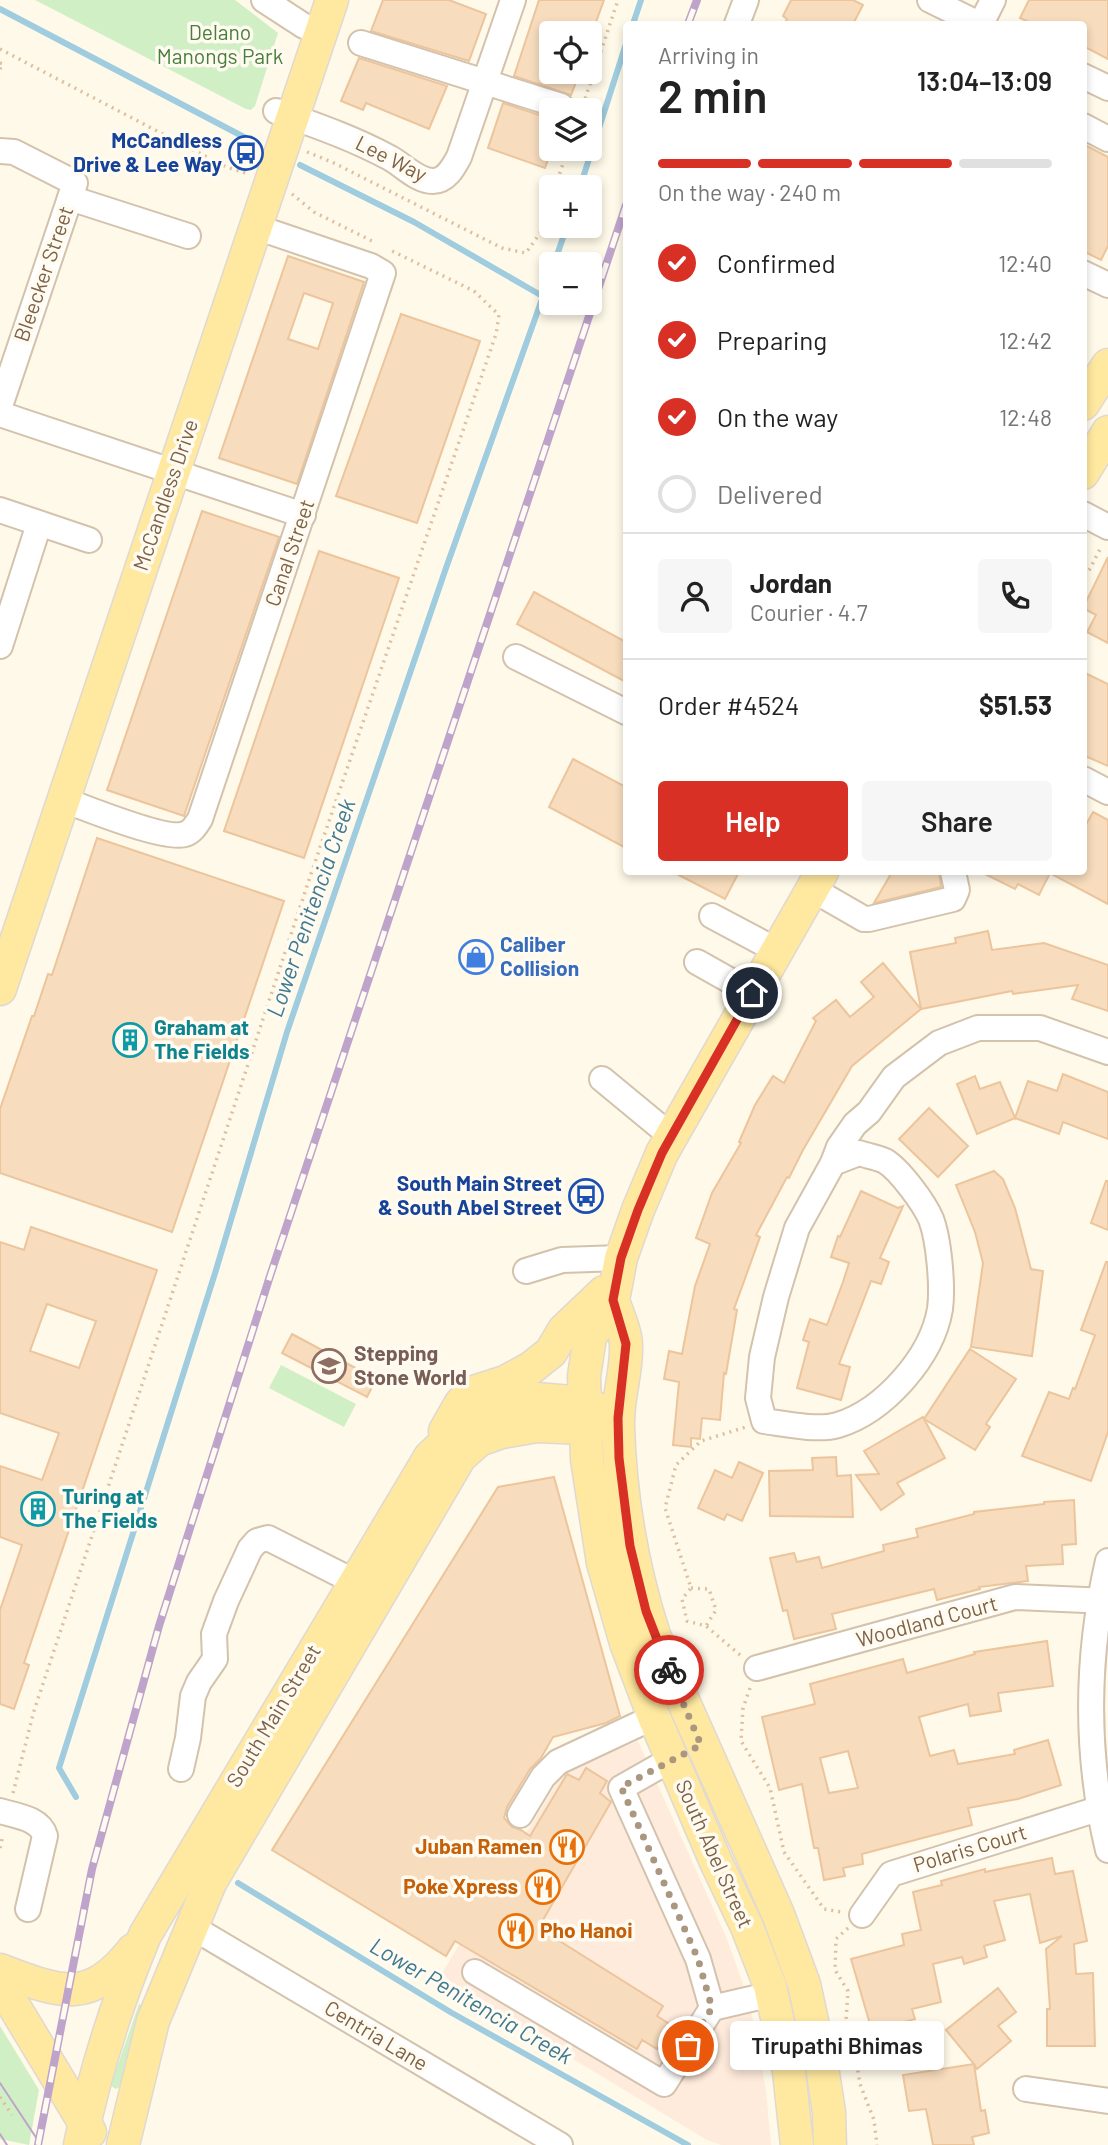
<!DOCTYPE html>
<meta charset="utf-8">
<style>
:root{--surface:#fff;--page:#f6f6f6;--text:#222;--muted:#767676;--line:#e0e0e0;--accent:#d93025}
body{margin:0;font-family:Barlow,sans-serif;background:var(--page);color:var(--text);height:100vh;display:flex;flex-direction:column;font-size:26px;white-space:nowrap}
*{box-sizing:border-box;margin:0}
p{font-size:23px;color:var(--muted)}
.icon{flex:none;width:38px;height:38px;fill:none;stroke:currentColor;stroke-width:2;stroke-linecap:round;stroke-linejoin:round}
.map{position:relative;flex:1;overflow:hidden}
.sheet{position:absolute;left:623px;top:21px;width:464px;height:854px;display:flex;flex-direction:column;background:var(--surface);border-radius:7px;box-shadow:0 4px 10px #0003}
.sheet>*{flex:none}
.tools{position:absolute;left:539px;top:21px;display:grid;gap:14px}
.tools a{display:grid;place-items:center;width:63px;height:63px;border-radius:7px;background:var(--surface);box-shadow:0 4px 10px #0003;font-size:35px}
.pin{position:absolute;display:grid;place-items:center;width:60px;height:60px;color:#fff;margin:-30px;border:4px solid #fff;border-radius:50%;box-shadow:0 2px 7px #0007}
.courier{position:absolute;display:grid;place-items:center;width:70px;height:70px;margin:-35px;border:5px solid #d93025;border-radius:50%;background:#fff;color:#222;box-shadow:0 2px 9px #0007}
.bubble{position:absolute;height:49px;border-radius:7px;background:var(--surface);box-shadow:0 4px 10px #0003;font-size:23px;font-weight:600;line-height:49px;text-align:center}
.headline em{font-style:normal;font-weight:600}
.headline div{display:flex;flex-direction:column-reverse}
.headline{display:flex;align-items:center;justify-content:space-between;height:119px;padding:0 35px}
h1{font-size:46px;font-weight:600;line-height:52px}
.bar{display:grid;grid-template-columns:repeat(4,1fr);gap:10px 7px;align-content:center;height:84px;padding:0 35px}
.bar i{height:9px;border-radius:5px;background:var(--line)}
.bar .on{background:var(--accent)}
.bar p{grid-column:span 4}
.line{display:flex;align-items:center;gap:18px;padding:0 35px;border-top:2px solid var(--line)}
.line div{flex:1}
.round{display:grid;place-items:center;flex:none;width:74px;height:74px;border-radius:7px;background:var(--page)}
ol{padding:0 35px;list-style:none}
li{display:flex;align-items:center;gap:21px;height:77px}
li p{margin-inline-start:auto}
li .icon{padding:7px;border-radius:50%;background:var(--accent);color:#fff;stroke-width:4}
li:last-child{color:var(--muted)}
li i{width:38px;height:38px;border:4px solid var(--line);border-radius:50%}
.button{display:flex;gap:14px;margin-top:auto;padding:14px 35px}
.button a{flex:1;height:80px;border-radius:7px;background:var(--accent);color:#fff;font-size:28px;font-weight:600;line-height:80px;text-align:center}
.button a+a{background:var(--page);color:var(--text)}
.map>svg:first-child{display:block}
.commercial{fill:#ffebdc}
.green{fill:#d0efc5}
.lines{fill:none;stroke-linecap:round;stroke-linejoin:round}
.stream{stroke:#9fccde;stroke-width:6}
.building{fill:#f7dcbd;stroke:#ecc59c;stroke-width:2;fill-rule:evenodd}
.minor-casing{stroke:#d3c2ac;stroke-width:28}
.major-casing{stroke:#e0d9d3;stroke-width:35}
.path{stroke:#ddbf9f;stroke-width:3.5;stroke-dasharray:2 5;stroke-linecap:butt}
.minor{stroke:#fff;stroke-width:24}
.major{stroke:#ffe89f;stroke-width:32}
.tram{stroke:#bea4cb;stroke-width:2}
.rail-casing{stroke:#bea4cb;stroke-width:8}
.rail{stroke:#fffbf1;stroke-width:5;stroke-dasharray:16;stroke-linecap:butt}
.done{stroke:#aa9780;stroke-width:7;stroke-dasharray:0 12.6}
.route{stroke:#d93025;stroke-width:9}
.labels{text-anchor:middle;stroke-width:7;stroke-linejoin:round;paint-order:stroke}
.park-label{font-size:21px;fill:#477e3c;stroke:#fffbf1}
.transit-label{font-size:21px;font-weight:bold;fill:#164399;stroke:#fffbf1;text-anchor:end}
.street-label{font-size:21px;fill:#7d6248;stroke:#fffbf1}
.shop-label{font-size:21px;font-weight:bold;fill:#366cbe;stroke:#fffbf1;text-anchor:start}
.culture-label{font-size:21px;font-weight:bold;fill:#0d838f;stroke:#fffbf1;text-anchor:start}
.education-label{font-size:21px;font-weight:bold;fill:#785e54;stroke:#fffbf1;text-anchor:start}
.food-label{font-size:21px;font-weight:bold;fill:#c56008;stroke:#fffbf1;text-anchor:end}
.water-label{font-size:23px;font-style:italic;fill:#3f7a92;stroke:#fffbf1}
</style>
<div class="map">
<svg width="1108" height="2145" viewBox="0 0 1108 2145">
<rect width="100%" height="100%" fill="#fff9e9"/>
<path class="commercial" d="M638 1741 727 1939 743 1984 755 2027 766 2091 771 2145H721L707 2140 439 1978 562 1774Z"/>
<g class="green">
<path d="M35 0H235L278 33 255 106 251 110 246 109Z"/>
<path d="M281 1365 356 1404 344 1427 269 1388Z"/>
<path d="M139 2004 143 2006 121 2086 116 2089 111 2086 112 2081Z"/>
<path d="M0 2026 39 2090 29 2145 0 2139Z"/>
</g>
<g class="lines">
<g class="stream">
<path d="M0 9 244 137"/>
<path d="M633 24 641 0"/>
<path d="M300 165 414 222 544 297"/>
<path d="M580 187 626 44"/>
<path d="M554 264 567 226"/>
<path d="M76 1797 59 1768 216 1270 287 1032 446 568 551 274"/>
<path d="M238 1883 452 2013 688 2145"/>
</g>
</g>
<g class="building">
<path d="M383 0H449L486 14 469 61 371 31Z"/>
<path d="M539 0H604L592 33H551V72H580L571 95 514 76Z"/>
<path d="M791 0H853L863 5 853 24H784L787 19 783 16Z"/>
<path d="M1029 0H1108V59L1083 46V24H1033L1020 18Z"/>
<path d="M359 58 447 86 429 129 366 103 363 110 341 101Z"/>
<path d="M503 103 551 119V151L545 168 488 148Z"/>
<path d="M1083 144 1108 157V246L1101 260 1083 251Z"/>
<path d="M288 256 364 282 297 484 219 458ZM304 293 333 303 318 349 288 339Z"/>
<path d="M401 314 480 341 417 523 336 496Z"/>
<path d="M202 511 279 537 184 816 107 790Z"/>
<path d="M319 551 399 578 304 858 224 831Z"/>
<path d="M1108 557V643L1087 632 1096 615 1083 608Z"/>
<path d="M534 592 626 642V682L517 624Z"/>
<path d="M1083 672 1108 684V766L1083 755Z"/>
<path d="M573 759 626 787V848L549 807Z"/>
<path d="M1093 812 1108 820V904L1050 873 1039 895 1018 884 1015 889 981 872H1083V830Z"/>
<path d="M97 838 284 901 172 1232 0 1173V1109L32 1016H34L48 974 52 975Z"/>
<path d="M673 872H739L725 899Z"/>
<path d="M892 872H939L941 887 874 903Z"/>
<path d="M988 931 992 950 1044 943 1108 965V1011L1072 999 1078 985 1013 994 1012 991 921 1009 910 952 956 943 955 938Z"/>
<path d="M883 963 921 1009 852 1066 803 1150 789 1178 787 1177 756 1235 760 1237 734 1309 737 1310 726 1374 724 1373 720 1420 702 1418 700 1439 691 1438V1447L673 1445 679 1382 664 1379 669 1351 682 1354 695 1286 710 1244 696 1238 712 1193 741 1143 739 1142 755 1105 773 1076 784 1083 816 1021 813 1018 836 1000 850 1017 874 997 861 982Z"/>
<path d="M1063 1074 1108 1092V1139L1063 1122 1059 1134 1015 1118 977 1134 957 1084 975 1076 980 1089 1000 1082 1015 1118 1028 1081 1057 1091Z"/>
<path d="M929 1108 968 1146 938 1177 899 1139Z"/>
<path d="M994 1171 1003 1179 1015 1208 1031 1269 1043 1271 1032 1356 971 1347 983 1263 975 1232 956 1185Z"/>
<path d="M1106 1181H1108V1230L1091 1223Z"/>
<path d="M861 1191 898 1208 903 1206 880 1258 889 1262 881 1284 871 1281 839 1364 850 1367 841 1400 797 1388 809 1342 803 1340 810 1319 827 1325 843 1282 849 1263 831 1257 838 1236 840 1237Z"/>
<path d="M31 1227 157 1270 24 1663 29 1665 14 1709 0 1704V1610L22 1545 0 1537V1466L42 1480 59 1433 0 1413V1242L24 1250ZM47 1304 96 1321 79 1368 30 1351Z"/>
<path d="M1106 1262H1108V1432L1091 1481 1022 1456 1049 1392 1069 1399 1073 1388 1075 1389 1095 1335 1081 1330Z"/>
<path d="M292 1334 376 1379 367 1397 282 1353Z"/>
<path d="M970 1349 1016 1379 986 1424 990 1427 975 1450 924 1419Z"/>
<path d="M923 1417 945 1458 897 1483 904 1494 881 1510 856 1475 879 1474 864 1451Z"/>
<path d="M836 1457 837 1476 851 1475 853 1517 770 1516 769 1471 813 1470 812 1458Z"/>
<path d="M739 1462 763 1473 742 1521 727 1514 724 1520 698 1508 715 1470 732 1478Z"/>
<path d="M554 1477 620 1716 606 1723 553 1737 541 1758 530 1769 507 1807 504 1818 512 1827 521 1830 530 1836 567 1774 579 1780 586 1768 607 1781 600 1793 611 1802 543 1920 547 1933 663 2006 657 2016 671 2025 657 2049 642 2040 637 2049 455 1941 446 1956 272 1850 498 1487Z"/>
<path d="M1074 1500 1076 1544 1062 1545 1063 1564 1026 1566 1028 1581 979 1587 980 1589 937 1600 934 1589 832 1614 836 1629 794 1639 787 1610 783 1611 770 1558 794 1553 797 1562 819 1557 822 1568 884 1551 883 1545 918 1537 916 1529 974 1514V1512L1044 1504V1502Z"/>
<path d="M1047 1641 1053 1686 998 1693 1001 1711 970 1716 968 1704 919 1717 930 1756 954 1750 958 1764 1015 1754 1014 1750 1048 1740 1061 1785 1018 1799 968 1808 972 1825 862 1854 863 1864 843 1868 845 1876 824 1880 818 1848H814L802 1784 779 1790 762 1717 815 1704 810 1684 903 1659 907 1673 975 1654 974 1652ZM848 1751 858 1788 829 1793 820 1758Z"/>
<path d="M1052 1858 1055 1874 1073 1871 1087 1941 1074 1944 1076 1974 1093 1973 1095 2046H1047V2009H1050L1046 1949 1062 1936 1040 1943 1030 1894 994 1901 1005 1940 984 1946 987 1957 964 1964 962 1957 933 1964 941 2002 912 2009 915 2019 872 2031 851 1959 904 1945 902 1934 921 1930 913 1892 942 1885 941 1881 985 1869V1872Z"/>
<path d="M998 1988 1016 2012 998 2026 1011 2041 977 2069 974 2064 981 2111 985 2110 989 2133 972 2137 974 2145H933L926 2109 909 2111 903 2075 974 2064 946 2030Z"/>
</g>
<g class="lines">
<g class="minor-casing">
<g id="minor">
<path d="M264 0 304 26"/>
<path d="M930 0 979 24"/>
<path d="M737 24 746 0"/>
<path d="M981 24 993 0"/>
<path d="M361 43 561 106"/>
<path d="M1083 76 1108 88"/>
<path d="M276 111C315 125 353 138 390 158 403 165 417 181 433 181 446 181 453 168 459 157L513 0"/>
<path d="M1083 126 1108 139"/>
<path d="M0 151 14 152 75 183 0 406"/>
<path d="M70 198 188 236"/>
<path d="M1083 273 1108 285"/>
<path d="M0 414 303 515"/>
<path d="M0 510 89 540"/>
<path d="M1083 514 1108 527"/>
<path d="M0 646 39 524"/>
<path d="M516 657 626 712"/>
<path d="M1083 779 1108 792"/>
<path d="M64 800C85 808 167 841 185 834 192 832 196 825 200 819L383 273 371 266 256 227"/>
<path d="M812 889 864 919H869L953 899 957 890 953 872"/>
<path d="M712 916 776 950"/>
<path d="M697 962 752 993"/>
<path d="M602 1079 671 1136"/>
<path d="M859 1153C867 1156 877 1157 885 1161 900 1170 924 1203 931 1219 939 1240 943 1287 940 1309 932 1357 884 1411 838 1425 818 1431 785 1424 764 1421L758 1398 762 1357 776 1297 797 1228 833 1163Z"/>
<path d="M833 1163 839 1147 855 1124 869 1112 894 1077 939 1043 978 1028H1040L1108 1052"/>
<path d="M526 1271 562 1260 621 1258"/>
<path d="M1108 1561C1086 1657 1085 1754 1108 1850"/>
<path d="M757 1668 1015 1597 1108 1601"/>
<path d="M672 1759 621 1788 698 1959 712 2008"/>
<path d="M181 1769 188 1738 193 1696 199 1682 215 1659 214 1634 226 1601 250 1549 257 1541 268 1538 355 1582"/>
<path d="M0 1811C16 1816 40 1818 45 1836L28 1909"/>
<path d="M520 1815 543 1777 558 1762 654 1717"/>
<path d="M862 1915 891 1874 1098 1809"/>
<path d="M192 1927 560 2145"/>
<path d="M475 1972 664 2084 712 2008 772 1994"/>
<path d="M1026 2089 1108 2101"/>
</g>
</g>
<g class="major-casing">
<g id="major">
<path d="M1083 404 1108 365"/>
<path d="M1083 473 1108 432"/>
<path d="M0 989 332 0"/>
<path d="M613 1300C617 1314 626 1331 626 1346 627 1372 617 1399 618 1425 620 1497 632 1567 654 1635L778 1914 804 1984 822 2067 829 2112 830 2145"/>
<path d="M445 1431 461 1403 477 1391 505 1382 531 1368 551 1352 564 1330 604 1292"/>
<path d="M0 1970C59 1992 89 2006 133 1950"/>
<path d="M0 1983 90 2132"/>
<path d="M80 2145C94 2073 117 2003 145 1935L430 1457 464 1425 489 1411 536 1399 584 1403 618 1418"/>
<path d="M123 2145 153 2021 210 1883 460 1457 479 1440 502 1432 537 1426 584 1428 603 1423"/>
<path d="M797 2145 789 2072 770 1986 747 1927 716 1862 654 1717 626 1643 603 1563 587 1459 584 1376 590 1337 613 1300 621 1258 638 1210 662 1153 822 872"/>
</g>
</g>
<g class="path">
<path d="M0 49 226 167 246 173"/>
<path d="M0 63 3 64 0 69"/>
<path d="M583 105 618 0"/>
<path d="M307 152 332 162 502 248 526 253 540 233 551 199"/>
<path d="M555 187 568 149"/>
<path d="M292 194 314 212 376 243"/>
<path d="M1083 574 1090 569 1101 547"/>
<path d="M691 1588 709 1589 716 1610 706 1626"/>
<path d="M740 1655 706 1626 687 1621 682 1599 691 1588 665 1508 676 1465 701 1441 746 1427"/>
<path d="M750 1688 743 1708 741 1741 770 1788 784 1852 824 1909 841 1912"/>
<path d="M13 1793 34 1711 312 871 496 334 499 315 474 291 392 251"/>
<path d="M0 1848 3 1835"/>
<path d="M848 1928 836 1939 835 1970 848 1991 845 2035 857 2066 860 2084 874 2120 877 2145"/>
<path d="M0 2097 12 2115"/>
</g>
<use href="#minor" class="minor"/>
<use href="#major" class="major"/>
<g class="tram">
<path d="M0 2083 41 2145"/>
<path d="M0 2134 7 2145"/>
</g>
<g class="rail-casing">
<g id="rail">
<path d="M688 24 697 0"/>
<path d="M38 2145 92 1869 159 1626 270 1276 626 205"/>
</g>
</g>
<use href="#rail" class="rail"/>
</g>
<g class="lines">
<path class="done" d="M669 1670 701 1745 621 1787 698 1959 712 2008 688 2046"/>
<path class="route" d="M669 1670 646 1611 630 1546 619 1458 618 1418 626 1344 613 1300 621 1258 638 1210 662 1153 752 993"/>
</g>
<defs>
<g id="bus-ring" transform="scale(1.75)"><circle r="9.5" fill="#fffbf1" stroke="#1a4fb4" stroke-width="1.5"/><path d="M-5-6H5V4H4V6H2V4H-2V6H-4V4H-5ZM-3.5-4V0h7V-4ZM-3.5 1.2v1.5H-2V1.2ZM2 1.2v1.5H3.5V1.2Z" fill="#1a4fb4"/></g>
<g id="shop-ring" transform="scale(1.75)"><circle r="9.5" fill="#fffbf1" stroke="#3f7fe0" stroke-width="1.5"/><path d="M-5-2.5h2.3a2.7 3.5 0 0 1 5.4 0H5L5.5 6h-11ZM-1.5-2.5h3a1.5 2.3 0 0 0-3 0Z" fill="#3f7fe0"/></g>
<g id="building-ring" transform="scale(1.75)"><circle r="9.5" fill="#fffbf1" stroke="#0f9aa8" stroke-width="1.5"/><path d="M-4-6H4V6H1V3H-1V6H-4ZM-2.5-4.3h1.7v1.8h-1.7ZM.8-4.3h1.7v1.8H.8ZM-2.5-1h1.7V.8h-1.7ZM.8-1h1.7V.8H.8Z" fill="#0f9aa8"/></g>
<g id="school-ring" transform="scale(1.75)"><circle r="9.5" fill="#fffbf1" stroke="#8d6e63" stroke-width="1.5"/><path d="M0-5L7-2L0 1L-7-2ZM-4 1L0 2.5L4 1V4Q0 6-4 4Z" fill="#8d6e63"/></g>
<g id="restaurant-ring" transform="scale(1.75)"><circle r="9.5" fill="#fffbf1" stroke="#e8710a" stroke-width="1.5"/><path d="M-5-6h1v4h1v-4h1v4h1v-4h1v5L-1.5 .5V6h-2V.5L-5-1ZM5-6V6H3V1.5H1.5Q1.5-4 5-6Z" fill="#e8710a"/></g>
</defs>
<g fill-rule="evenodd">
<use href="#bus-ring" x="246" y="153"/>
<use href="#shop-ring" x="476" y="957"/>
<use href="#building-ring" x="130" y="1040"/>
<use href="#bus-ring" x="586" y="1196"/>
<use href="#school-ring" x="329" y="1366"/>
<use href="#building-ring" x="38" y="1509"/>
<use href="#restaurant-ring" x="567" y="1847"/>
<use href="#restaurant-ring" x="543" y="1887"/>
<use href="#restaurant-ring" x="516" y="1931"/>
</g>
<g class="labels">
<g class="park-label">
<text x="220" y="40">Delano<tspan x="220" dy="24">Manongs Park</tspan></text>
</g>
<g class="transit-label">
<text x="222" y="148">McCandless<tspan x="222" dy="24">Drive &amp; Lee Way</tspan></text>
<text x="562" y="1191">South Main Street<tspan x="562" dy="24">&amp; South Abel Street</tspan></text>
</g>
<g class="street-label">
<text transform="translate(391 159) rotate(27)" y="7">Lee Way</text>
<text transform="translate(44 274) rotate(-71)" y="7">Bleecker Street</text>
<text transform="translate(166 495) rotate(-71)" y="7">McCandless Drive</text>
<text transform="translate(290 553) rotate(-71)" y="7">Canal Street</text>
<text transform="translate(927 1622) rotate(-15)" y="7">Woodland Court</text>
<text transform="translate(274 1716) rotate(-59)" y="7">South Main Street</text>
<text transform="translate(970 1849) rotate(-17)" y="7">Polaris Court</text>
<text transform="translate(714 1854) rotate(66)" y="7">South Abel Street</text>
<text transform="translate(376 2036) rotate(31)" y="7">Centria Lane</text>
</g>
<g class="shop-label">
<text x="500" y="952">Caliber<tspan x="500" dy="24">Collision</tspan></text>
</g>
<g class="culture-label">
<text x="154" y="1035">Graham at<tspan x="154" dy="24">The Fields</tspan></text>
<text x="62" y="1504">Turing at<tspan x="62" dy="24">The Fields</tspan></text>
</g>
<g class="education-label">
<text x="354" y="1361">Stepping<tspan x="354" dy="24">Stone World</tspan></text>
</g>
<g class="food-label">
<text x="542" y="1854">Juban Ramen</text>
<text x="518" y="1894">Poke Xpress</text>
<text x="540" y="1938" text-anchor="start">Pho Hanoi</text>
</g>
<g class="water-label">
<text transform="translate(311 908) rotate(-71)" y="8">Lower Penitencia Creek</text>
<text transform="translate(471 2001) rotate(30)" y="8">Lower Penitencia Creek</text>
</g>
</g>
</svg>
<div class="tools">
<a><svg class="icon" aria-label="locate" viewBox="0 0 24 24"><circle cx="12" cy="12" r="6"/><path d="M12 2v4M12 18v4M2 12h4M18 12h4"/></svg></a>
<a><svg class="icon" aria-label="layers" viewBox="0 0 24 24"><path d="M12 4l9 5-9 5-9-5zM3 14l9 5 9-5"/></svg></a>
<a>+</a>
<a>−</a>
</div>
<div class="pin" style="left:688px;top:2046px;background:#ea580c"><svg class="icon" aria-label="bag" viewBox="0 0 24 24"><path d="M5 8h14l-1 12H6zM9 8a3 3 0 0 1 6 0"/></svg></div>
<div class="pin" style="left:752px;top:993px;background:#1f2937"><svg class="icon" aria-label="home" viewBox="0 0 24 24"><path d="M3 11l9-7 9 7M6 9v11h12V9"/></svg></div>
<div class="courier" style="left:669px;top:1670px"><svg class="icon" aria-label="bike" viewBox="0 0 24 24"><circle cx="6" cy="16" r="4"/><circle cx="18" cy="16" r="4"/><path d="M6 16l4-8h5l3 8M10 8l3 8H6M13 5h3"/></svg></div>
<div class="bubble" style="left:730px;top:2021px;width:214px">Tirupathi Bhimas</div>
<section class="sheet">
<div class="headline"><div><h1>2 min</h1><p>Arriving in</p></div><em>13:04–13:09</em></div>
<div class="bar"><i class="on"></i><i class="on"></i><i class="on"></i><i></i><p>On the way · 240 m</p></div>
<ol>
<li><svg class="icon" aria-label="check" viewBox="0 0 24 24"><path d="M5 12l5 5 9-10"/></svg>Confirmed<p>12:40</p></li>
<li><svg class="icon" aria-label="check" viewBox="0 0 24 24"><path d="M5 12l5 5 9-10"/></svg>Preparing<p>12:42</p></li>
<li><svg class="icon" aria-label="check" viewBox="0 0 24 24"><path d="M5 12l5 5 9-10"/></svg>On the way<p>12:48</p></li>
<li><i></i>Delivered</li>
</ol>
<div class="line" style="height:126px"><a class="round"><svg class="icon" aria-label="person" viewBox="0 0 24 24"><circle cx="12" cy="8" r="4"/><path d="M4 21q1-7 8-7t8 7"/></svg></a><div><b>Jordan</b><p>Courier · 4.7</p></div><a class="round"><svg class="icon" aria-label="phone" viewBox="0 0 24 24"><path d="M5 4h4l2 5-3 2q2 4 5 5l2-3 5 2v4C11 20 4 13 5 4z"/></svg></a></div>
<div class="line" style="height:91px"><div>Order #4524</div><b>$51.53</b></div>
<div class="button"><a>Help</a><a>Share</a></div>
</section>
</div>
